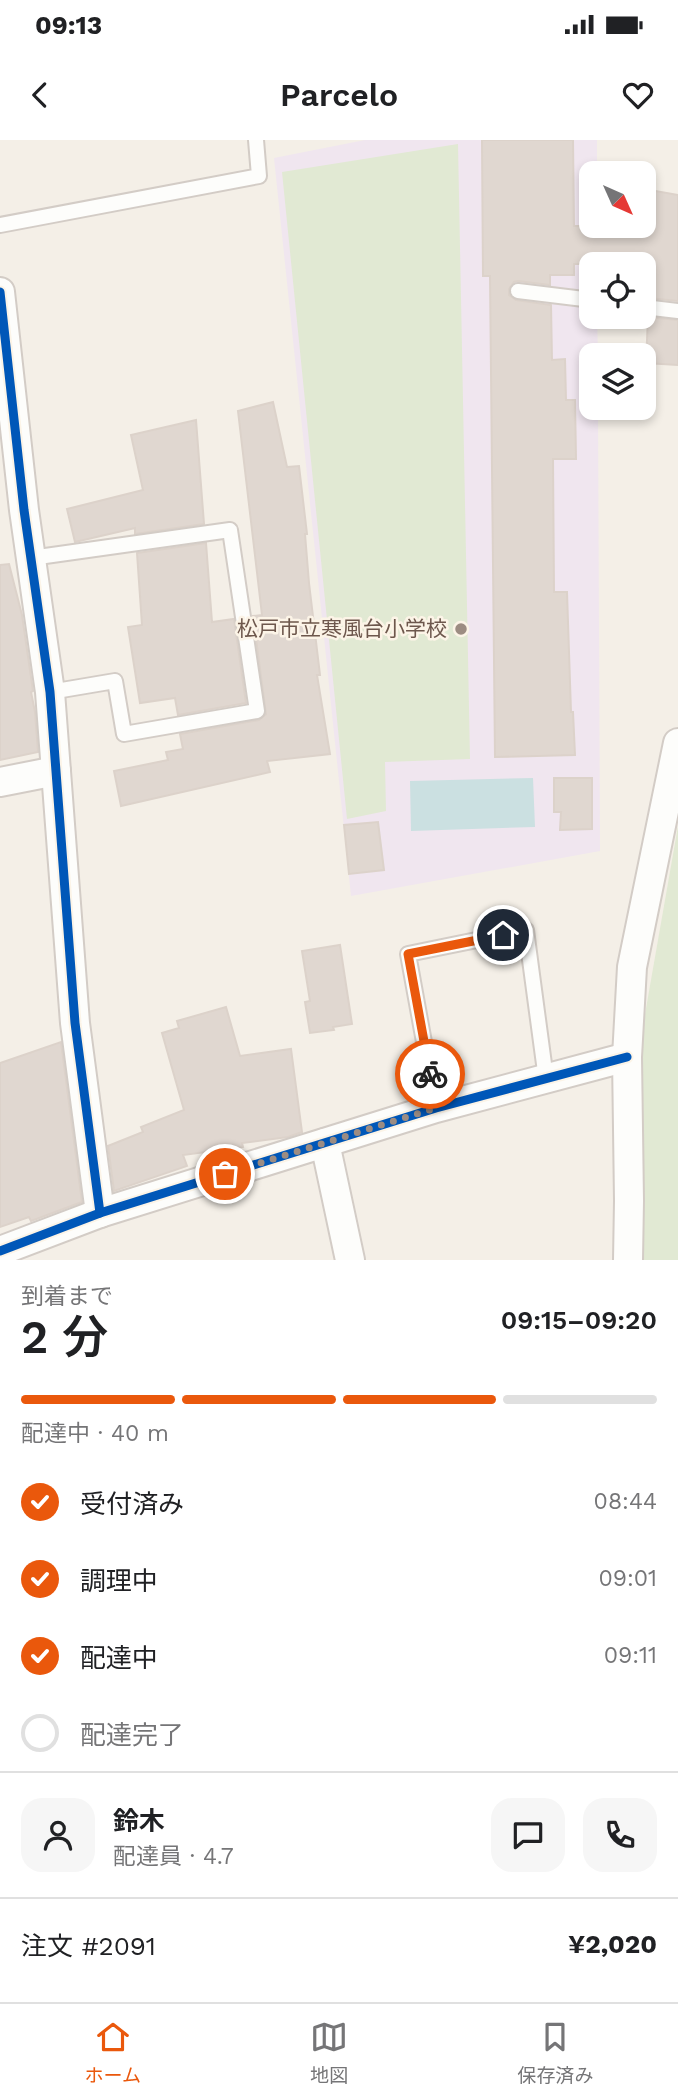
<!DOCTYPE html>
<html lang="ja">
<meta charset="utf-8">
<style>
:root{--surface:#fff;--page:#f6f6f6;--text:#202124;--muted:#757577;--line:#e0e0e0;--accent:#ea580c}
body{margin:0;font-family:"Work Sans","Noto Sans JP",sans-serif;background:var(--page);color:var(--text);height:100vh;display:flex;flex-direction:column;font-size:26px;white-space:nowrap}
*{box-sizing:border-box;margin:0}
p{font-size:23px;color:var(--muted)}
.icon{flex:none;width:38px;height:38px;fill:none;stroke:currentColor;stroke-width:2;stroke-linecap:round;stroke-linejoin:round}
.map{position:relative;height:1120px;overflow:hidden}
.side{display:flex;flex-direction:column;background:var(--surface);flex:1}
.side>*{flex:none}
.needle{width:46px;rotate:135deg}
.controls{position:absolute;left:579px;top:21px;display:grid;gap:14px}
.controls a{display:grid;place-items:center;width:77px;height:77px;border-radius:14px;background:var(--surface);box-shadow:0 4px 10px #0003;font-size:35px}
.pin{position:absolute;display:grid;place-items:center;width:60px;height:60px;color:#fff;margin:-30px;border:4px solid #fff;border-radius:50%;box-shadow:0 2px 7px #0007}
.courier{position:absolute;display:grid;place-items:center;width:70px;height:70px;margin:-35px;border:5px solid #ea580c;border-radius:50%;background:#fff;color:#222;box-shadow:0 2px 9px #0007}
.headline em{font-style:normal;font-weight:600}
.headline div{display:flex;flex-direction:column-reverse}
.headline{display:flex;align-items:center;justify-content:space-between;height:119px;padding:0 21px}
h1{font-size:46px;font-weight:600;line-height:52px}
.bar{display:grid;grid-template-columns:repeat(4,1fr);gap:10px 7px;align-content:center;height:84px;padding:0 21px}
.bar i{height:9px;border-radius:5px;background:var(--line)}
.bar .selected{background:var(--accent)}
.bar p{grid-column:span 4}
.line{display:flex;align-items:center;gap:18px;padding:0 21px;border-top:2px solid var(--line)}
.line div{flex:1}
.round{display:grid;place-items:center;flex:none;width:74px;height:74px;border-radius:21px;background:var(--page)}
ol{padding:0 21px;list-style:none}
li{display:flex;align-items:center;gap:21px;height:77px}
li p{margin-inline-start:auto}
li .icon{padding:7px;border-radius:50%;background:var(--accent);color:#fff;stroke-width:4}
li:last-child{color:var(--muted)}
li i{width:38px;height:38px;border:4px solid var(--line);border-radius:50%}
.status{display:flex;justify-content:space-between;align-items:center;height:49px;padding:0 35px;background:var(--surface);direction:ltr}
.status svg{height:19px;fill:currentColor}
header{display:flex;justify-content:space-between;align-items:center;height:91px;padding:0 21px;background:var(--surface);font-size:32px;font-weight:600}
.dock{display:flex;justify-content:space-around;align-items:center;height:98px;border-top:2px solid var(--line);background:var(--surface);font-size:19px;color:var(--muted)}
.dock a{display:grid;justify-items:center;gap:4px}
.dock .selected{color:var(--accent)}
.map>svg:first-child{display:block}
.education{fill:#f0e6ef}
.green{fill:#e1e9d3}
.water{fill:#cbe0e1}
.building{fill:#e0d7d0;stroke:#dcd2ca;stroke-width:2}
.lines{fill:none;stroke-linecap:round;stroke-linejoin:round}
.lane-casing{stroke:#d3ccc6;stroke-width:18}
.street-casing{stroke:#d3ccc6;stroke-width:32}
.lane{stroke:#fdfdfb;stroke-width:14}
.street{stroke:#fdfdfb;stroke-width:28}
.cycleway-casing{stroke:#fcf4e7;stroke-width:13}
.cycleway{stroke:#0057b8;stroke-width:9}
.done{stroke:#9c8c82;stroke-width:7;stroke-dasharray:0 12.6}
.route{stroke:#ea580c;stroke-width:9}
.poi-dot{fill:#9c8c82;stroke:#fcf4e7;stroke-width:2.5}
.labels{text-anchor:middle;stroke-width:5;stroke-linejoin:round;paint-order:stroke}
.poi-label{font-size:21px;fill:#6d574c;stroke:#fcf4e7;text-anchor:end}
</style>
<div class="status"><b>09:13</b><svg viewBox="0 0 49 12"><path d="M0 12V9h3v3zM5 12V6h3v6zM10 12V3h3v9zM15 12V0h3v12zM26 1h20v11H26zM47 4h2v5h-2z"/></svg></div>
<header><svg class="icon" aria-label="back" viewBox="0 0 24 24"><path d="M15 5l-7 7 7 7"/></svg>Parcelo<svg class="icon" aria-label="heart" viewBox="0 0 24 24"><path d="M12 20l-8-8c-3-5 5-10 8-4 3-6 11-1 8 4z"/></svg></header>
<div class="map">
<svg width="678" height="1120" viewBox="0 0 678 1120">
<rect width="100%" height="100%" fill="#f4efe7"/>
<path class="education" d="M365 0H597V33H592V86H597V124H592V177H597L598 215H592V268H598L600 711 351 756 274 18Z"/>
<g class="green">
<path d="M458 4 470 619 385 622 386 671 347 679 282 32Z"/>
<path d="M678 686V1120H639L638 914Z"/>
</g>
<path class="water" d="M533 638 535 687 411 691 410 641Z"/>
<g class="building">
<path d="M482 0H573L574 86H644V49L678 55V161L649 158 650 142H644V124H574V135H550V145L518 141 514 142 509 149V155L516 160 551 165 552 220 565 219 566 260H575L576 319H553L554 452H567L571 572H573L575 615 495 617 490 136H483Z"/>
<path d="M648 177 678 180V225L646 223Z"/>
<path d="M273 262 287 327 299 326 307 394H305L309 443 320 535H317L330 614 267 621 270 632 121 666 114 631 168 620 166 612 183 609 180 594 259 580 266 574 253 476 262 475 238 271Z"/>
<path d="M196 280 204 384 135 394V388L75 402 67 369 143 350 131 295Z"/>
<path d="M206 403 212 482 234 479 246 563 178 575 175 558 140 563 128 487 142 485 137 413Z"/>
<path d="M9 424 22 475 33 551 31 552 35 572 38 612 0 620V425Z"/>
<path d="M554 638H592V689L560 690 561 672H554Z"/>
<path d="M378 682 384 730 349 734 344 685Z"/>
<path d="M340 805 352 884 333 887 334 890 310 893 305 862 310 861 302 811Z"/>
<path d="M226 867 240 916 291 909 302 992 288 997 242 1003 243 1007 183 1015 187 1026 114 1051 108 1006 143 992 141 987 184 970 162 893 179 888 177 881Z"/>
<path d="M61 902 82 1062 31 1081 29 1077 0 1087V923Z"/>
</g>
<g class="lines">
<g class="lane-casing">
<g id="lane">
<path d="M0 85 259 36 256 0"/>
<path d="M518 151 592 160"/>
<path d="M644 167 678 171"/>
<path d="M31 418 230 390 257 571 124 594 115 541 50 552"/>
<path d="M436 968 408 814 526 790 546 939"/>
</g>
</g>
<g class="street-casing">
<g id="street">
<path d="M0 152 24 370 50 552 75 883 100 1073"/>
<path d="M0 642 56 631"/>
<path d="M325 1003 350 1120"/>
<path d="M0 1111 100 1073 436 968 627 917"/>
<path d="M628 1120 629 1061 627 917 632 827 678 603"/>
</g>
</g>
<use href="#lane" class="lane"/>
<use href="#street" class="street"/>
<g class="cycleway-casing">
<g id="cycleway">
<path d="M0 152 24 370 50 552 75 883 100 1073"/>
<path d="M0 1111 100 1073 436 968 627 917"/>
</g>
</g>
<use href="#cycleway" class="cycleway"/>
</g>
<g class="lines">
<path class="done" d="M225 1034 436 968 430 934"/>
<path class="route" d="M430 934 408 814 503 795"/>
</g>
<circle class="poi-dot" cx="461" cy="489" r="7"/>
<g class="labels">
<g class="poi-label">
<text x="447" y="496">松戸市立寒風台小学校</text>
</g>
</g>
</svg>
<div class="controls">
<a><svg class="needle" viewBox="-14 -14 28 28"><path d="M0-13l5 13h-10z" fill="#e53935"/><path d="M0 13l5-13h-10z" fill="#757577"/></svg></a>
<a><svg class="icon" aria-label="locate" viewBox="0 0 24 24"><circle cx="12" cy="12" r="6"/><path d="M12 2v4M12 18v4M2 12h4M18 12h4"/></svg></a>
<a><svg class="icon" aria-label="layers" viewBox="0 0 24 24"><path d="M12 4l9 5-9 5-9-5zM3 14l9 5 9-5"/></svg></a>
</div>
<div class="pin" style="left:225px;top:1034px;background:#ea580c"><svg class="icon" aria-label="bag" viewBox="0 0 24 24"><path d="M5 8h14l-1 12H6zM9 8a3 3 0 0 1 6 0"/></svg></div>
<div class="pin" style="left:503px;top:795px;background:#1f2937"><svg class="icon" aria-label="home" viewBox="0 0 24 24"><path d="M3 11l9-7 9 7M6 9v11h12V9"/></svg></div>
<div class="courier" style="left:430px;top:934px"><svg class="icon" aria-label="bike" viewBox="0 0 24 24"><circle cx="6" cy="16" r="4"/><circle cx="18" cy="16" r="4"/><path d="M6 16l4-8h5l3 8M10 8l3 8H6M13 5h3"/></svg></div>
</div>
<section class="side">
<div class="headline"><div><h1>2 分</h1><p>到着まで</p></div><em>09:15–09:20</em></div>
<div class="bar"><i class="selected"></i><i class="selected"></i><i class="selected"></i><i></i><p>配達中 · 40 m</p></div>
<ol>
<li><svg class="icon" aria-label="check" viewBox="0 0 24 24"><path d="M5 12l5 5 9-10"/></svg>受付済み<p>08:44</p></li>
<li><svg class="icon" aria-label="check" viewBox="0 0 24 24"><path d="M5 12l5 5 9-10"/></svg>調理中<p>09:01</p></li>
<li><svg class="icon" aria-label="check" viewBox="0 0 24 24"><path d="M5 12l5 5 9-10"/></svg>配達中<p>09:11</p></li>
<li><i></i>配達完了</li>
</ol>
<div class="line" style="height:126px"><a class="round"><svg class="icon" aria-label="person" viewBox="0 0 24 24"><circle cx="12" cy="8" r="4"/><path d="M4 21q1-7 8-7t8 7"/></svg></a><div><b>鈴木</b><p>配達員 · 4.7</p></div><a class="round"><svg class="icon" aria-label="chat" viewBox="0 0 24 24"><path d="M4 5h16v11H9l-5 4z"/></svg></a><a class="round"><svg class="icon" aria-label="phone" viewBox="0 0 24 24"><path d="M5 4h4l2 5-3 2q2 4 5 5l2-3 5 2v4C11 20 4 13 5 4z"/></svg></a></div>
<div class="line" style="height:91px"><div>注文 #2091</div><b>¥2,020</b></div>
</section>
<nav class="dock">
<a class="selected"><svg class="icon" aria-label="home" viewBox="0 0 24 24"><path d="M3 11l9-7 9 7M6 9v11h12V9"/></svg>ホーム</a>
<a><svg class="icon" aria-label="map" viewBox="0 0 24 24"><path d="M3 6l6-2 6 2 6-2v14l-6 2-6-2-6 2zM9 4v14M15 6v14"/></svg>地図</a>
<a><svg class="icon" aria-label="saved" viewBox="0 0 24 24"><path d="M7 4h10v16l-5-4-5 4z"/></svg>保存済み</a>
</nav>
